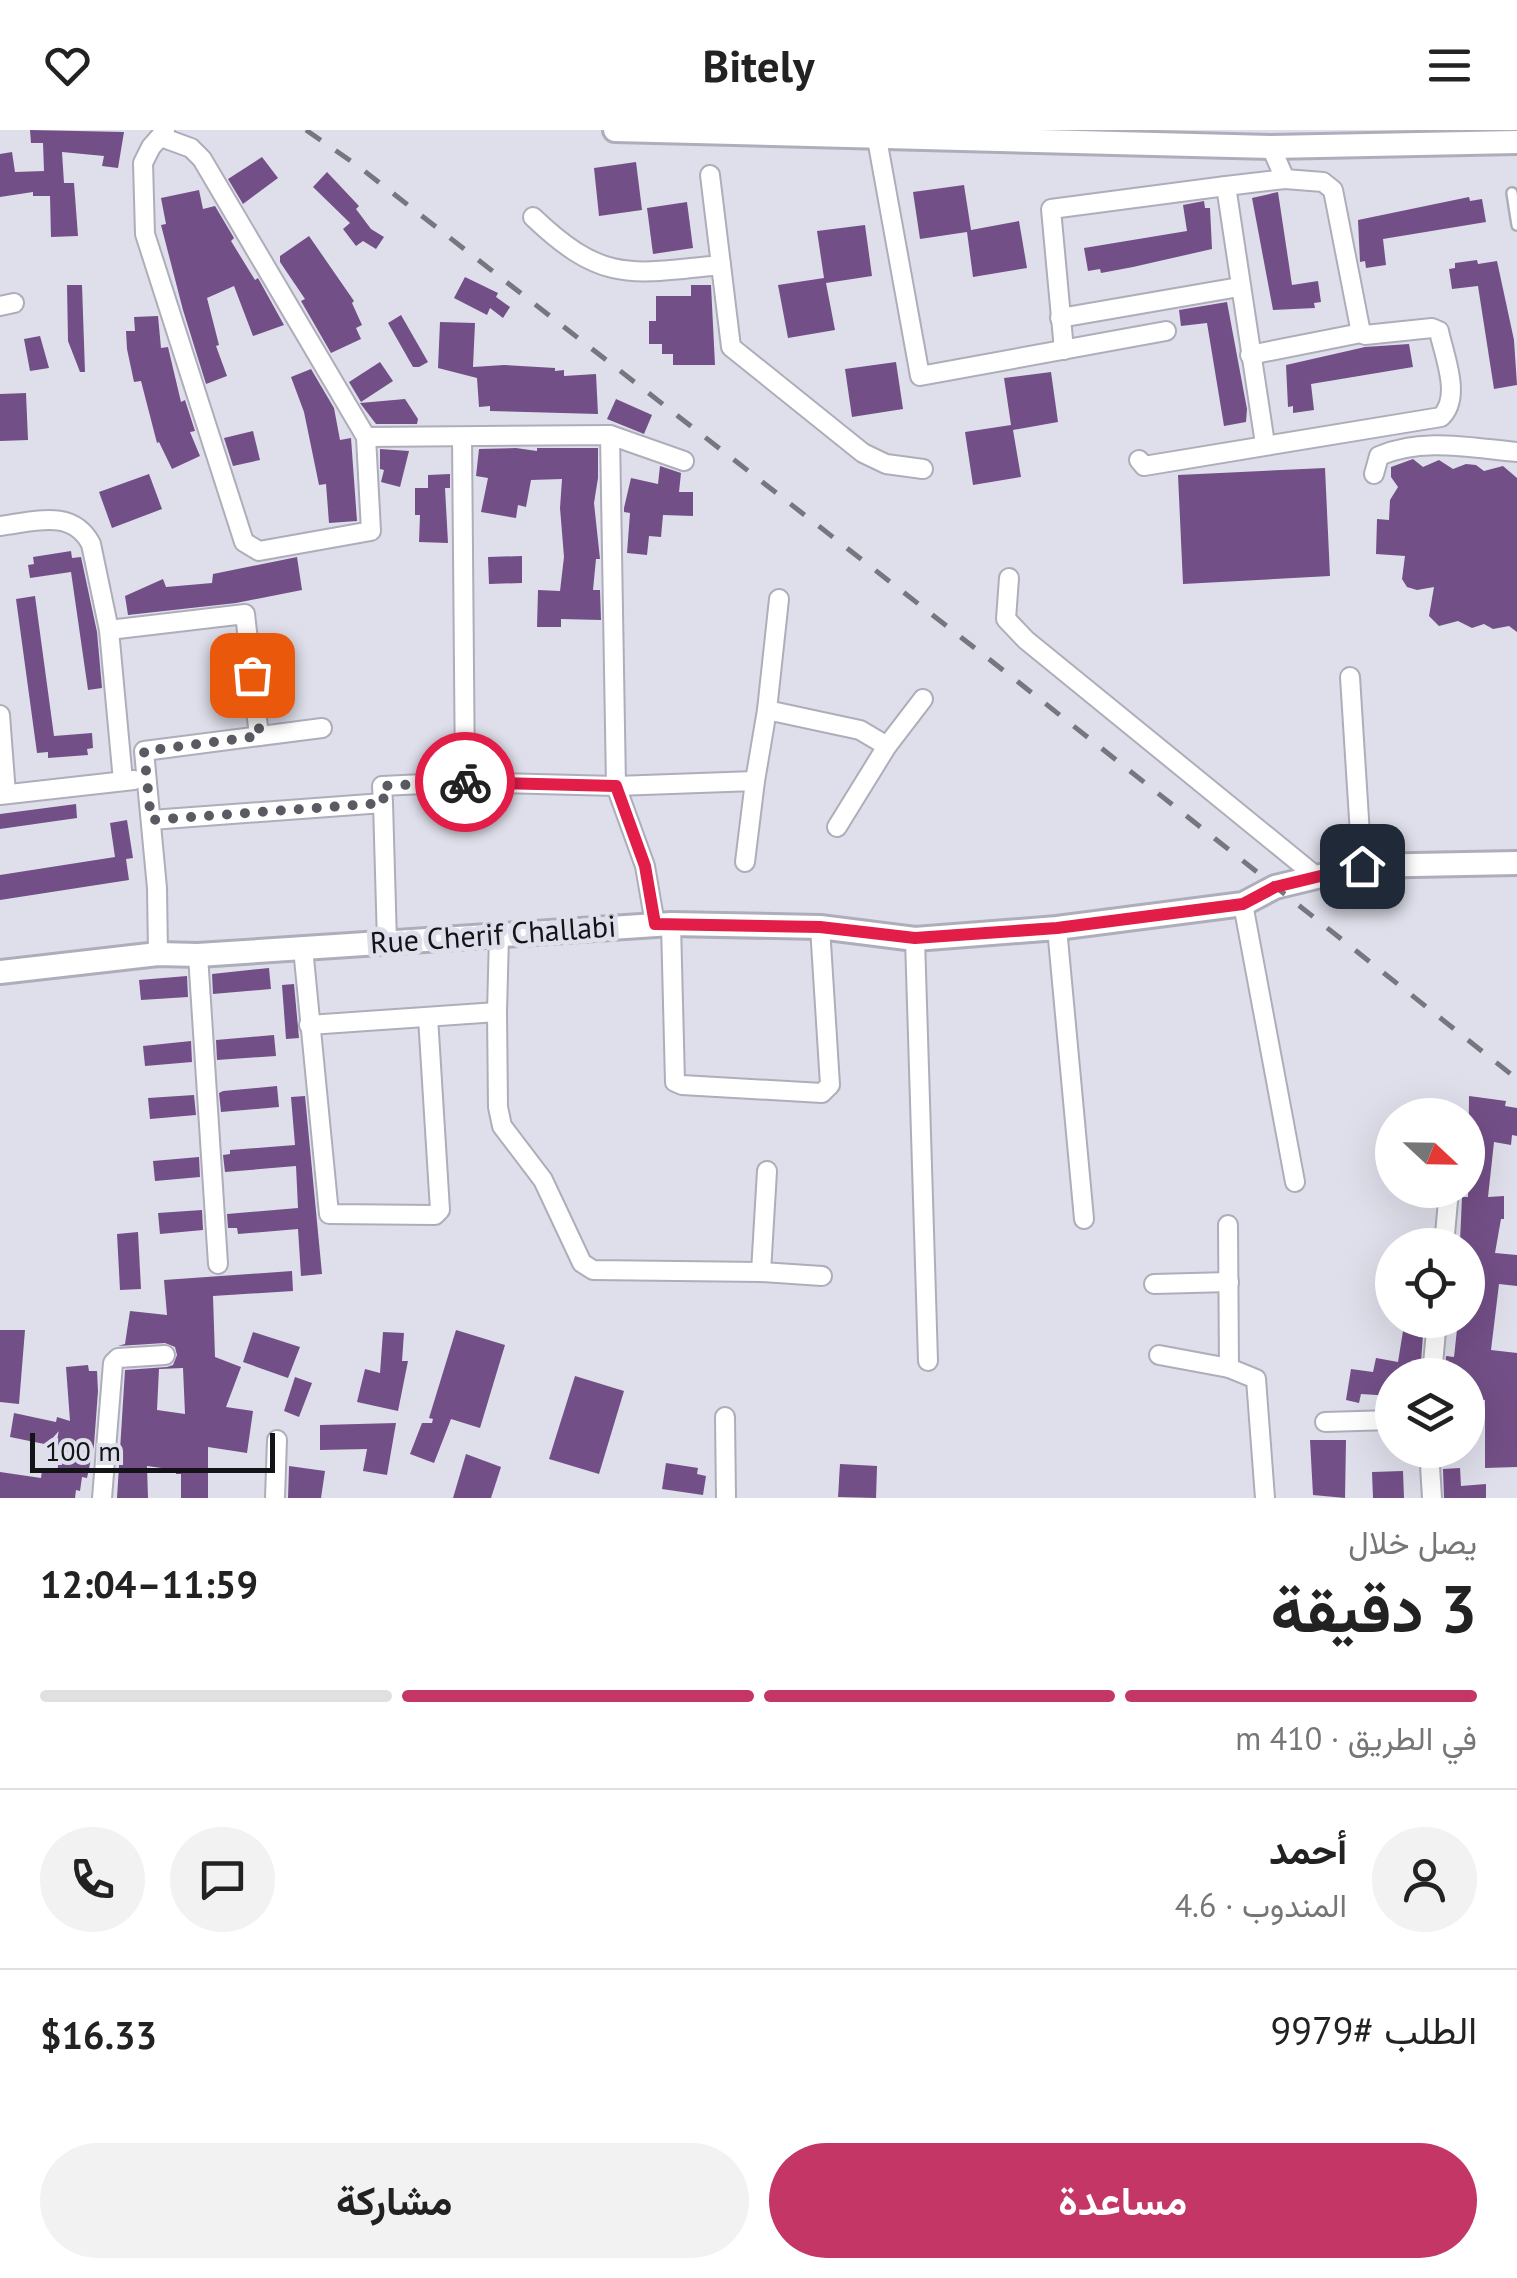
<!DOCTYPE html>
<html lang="ar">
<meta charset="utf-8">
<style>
:root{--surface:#fff;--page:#f2f2f2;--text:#222;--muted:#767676;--line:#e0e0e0;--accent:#c33665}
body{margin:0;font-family:"PT Sans",Vazirmatn,sans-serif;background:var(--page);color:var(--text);direction:rtl;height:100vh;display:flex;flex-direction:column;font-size:38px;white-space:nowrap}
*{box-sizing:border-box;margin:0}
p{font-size:32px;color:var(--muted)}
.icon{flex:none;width:55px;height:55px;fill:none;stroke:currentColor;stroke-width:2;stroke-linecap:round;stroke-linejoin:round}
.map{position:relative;height:1368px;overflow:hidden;direction:ltr}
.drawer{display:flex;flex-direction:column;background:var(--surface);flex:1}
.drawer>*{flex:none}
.needle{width:65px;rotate:112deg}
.fabs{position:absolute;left:1375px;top:968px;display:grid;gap:20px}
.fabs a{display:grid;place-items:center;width:110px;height:110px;border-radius:50%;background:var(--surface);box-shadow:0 10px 40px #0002;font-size:50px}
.scale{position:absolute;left:30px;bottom:25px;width:245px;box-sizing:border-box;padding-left:10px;border:5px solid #131418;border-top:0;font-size:28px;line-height:35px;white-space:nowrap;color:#131418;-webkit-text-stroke:8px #dfdfeb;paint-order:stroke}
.pin{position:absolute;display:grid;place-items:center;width:85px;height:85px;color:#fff;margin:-42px;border-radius:20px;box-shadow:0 5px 15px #0006}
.courier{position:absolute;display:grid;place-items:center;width:100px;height:100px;margin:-50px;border:8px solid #e11d48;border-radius:50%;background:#fff;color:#222;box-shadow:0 2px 12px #0007}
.summary em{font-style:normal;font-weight:700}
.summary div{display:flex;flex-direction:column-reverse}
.summary{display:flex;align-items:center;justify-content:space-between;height:170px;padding:0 40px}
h1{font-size:65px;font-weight:700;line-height:75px}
.bar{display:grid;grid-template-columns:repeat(4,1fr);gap:15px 10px;align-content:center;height:120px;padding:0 40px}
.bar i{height:12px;border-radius:8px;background:var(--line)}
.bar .selected{background:var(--accent)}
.bar p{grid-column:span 4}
.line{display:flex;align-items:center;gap:25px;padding:0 40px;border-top:2px solid var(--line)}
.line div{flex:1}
.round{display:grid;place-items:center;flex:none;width:105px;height:105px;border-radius:52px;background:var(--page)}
.primary-button{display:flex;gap:20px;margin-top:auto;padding:20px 40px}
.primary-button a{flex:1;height:115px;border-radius:60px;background:var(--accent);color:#fff;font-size:40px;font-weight:700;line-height:115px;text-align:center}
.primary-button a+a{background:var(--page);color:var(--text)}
header{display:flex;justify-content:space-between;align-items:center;height:130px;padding:0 40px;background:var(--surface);font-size:45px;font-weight:700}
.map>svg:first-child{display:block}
.building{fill:#734f87;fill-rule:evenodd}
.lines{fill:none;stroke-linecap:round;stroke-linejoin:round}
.service-casing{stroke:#adaeb9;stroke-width:14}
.minor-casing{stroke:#adaeb9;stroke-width:22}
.tertiary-casing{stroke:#adaeb9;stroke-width:28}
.service{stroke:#fff;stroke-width:9}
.minor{stroke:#fff;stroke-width:18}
.tertiary{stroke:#fff;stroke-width:22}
.rail{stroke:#75767e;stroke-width:5;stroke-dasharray:18 18;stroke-linecap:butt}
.done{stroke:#5a5b62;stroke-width:10;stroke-dasharray:0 18}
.route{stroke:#e11d48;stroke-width:12}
.labels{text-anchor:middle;stroke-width:10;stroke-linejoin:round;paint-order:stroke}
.street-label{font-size:30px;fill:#131418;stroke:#dfdfeb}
</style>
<header><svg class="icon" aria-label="menu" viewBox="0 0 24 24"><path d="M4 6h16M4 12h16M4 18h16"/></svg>Bitely<svg class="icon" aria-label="heart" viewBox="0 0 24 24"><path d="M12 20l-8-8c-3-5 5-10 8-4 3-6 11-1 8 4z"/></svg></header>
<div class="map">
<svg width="1517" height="1368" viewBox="0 0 1517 1368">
<rect width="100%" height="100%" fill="#dfdfeb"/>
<g class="building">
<path d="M30 0 124 2 118 38 102 36 104 26 62 22 64 53H74L78 106 51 107 50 66H33V62L0 67V24L12 22 15 42 44 41 43 13H31Z"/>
<path d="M262 27 278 48 243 74 228 49Z"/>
<path d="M636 32 642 80 599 86 594 38Z"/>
<path d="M327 42 359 76 356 79 371 99 384 107 376 119 363 111 356 116 343 99 350 93 313 57Z"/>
<path d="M964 55 971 100 1019 91 1027 138 973 147 967 102 920 109 913 62Z"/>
<path d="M199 60 203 79 215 76 234 108 231 111 255 150 258 148 284 195 253 206 234 156 207 168 219 215 216 216 227 246 206 254 183 180 161 95 166 94 161 68Z"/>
<path d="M1278 62 1292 155 1318 151 1321 172 1314 173 1315 178 1273 180 1252 68Z"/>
<path d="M1469 67 1470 71 1482 69 1486 92 1383 109 1386 135 1366 138 1365 131 1360 132 1358 90Z"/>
<path d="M1204 71 1205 78H1210L1212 119 1133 137 1101 143 1100 139 1088 141 1084 118 1187 101 1183 75Z"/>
<path d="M687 72 693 118 653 124 647 78Z"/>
<path d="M865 95 872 146 826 153 835 200 788 208 778 155 824 148 817 101Z"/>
<path d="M309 106 354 171 352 173 362 195 356 198 361 209 331 223 301 171 305 169 280 132V126Z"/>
<path d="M1477 130 1478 134 1497 131 1514 210 1517 255 1494 259 1478 156 1452 159 1449 139 1455 138V133Z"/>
<path d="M465 147 498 163 496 167 510 177 503 188 490 178 487 185 454 168Z"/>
<path d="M67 155H82L85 242H80L68 211Z"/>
<path d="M691 155H711L715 235H673V224H662V214H649V191H656V166H691Z"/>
<path d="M1227 172 1247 279 1246 292 1224 296 1207 193 1181 196 1179 180Z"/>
<path d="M401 185 428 232 419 237H413L388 193Z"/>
<path d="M158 186 161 218 168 217 181 272 185 270 195 301 190 302 200 326 172 339 159 312 157 313 141 251 134 252 127 219 126 201H135L134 187Z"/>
<path d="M440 192 475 193 473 237 504 235 555 238V241L564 240V246L596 244 598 284 490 281V276L479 277 477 248 438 238Z"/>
<path d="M40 206 49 238 30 241 24 209Z"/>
<path d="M1409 214 1413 237 1311 254 1314 280 1293 283V276L1288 277 1286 235 1365 217Z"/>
<path d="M380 232 393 251 361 272 349 252Z"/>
<path d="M896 232 903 279 852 287 845 239Z"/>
<path d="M311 239 334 278 340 310 351 308 357 391 329 393 326 354 319 355 304 282 291 247Z"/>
<path d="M1051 242 1058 292 1013 300 1021 347 973 355 965 302 1011 295 1004 248Z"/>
<path d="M26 263 28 310 0 311V264Z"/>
<path d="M405 269 418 289 417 294H376L360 273Z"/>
<path d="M616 269 652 285 644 304 607 289Z"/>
<path d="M253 301 260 330 233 336 224 308Z"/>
<path d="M516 318 537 321V318H598V348L594 373 600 429H596L593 460H600L601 490 561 489V497H537L538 460 560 461 564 427 560 378 562 349 531 350 526 377 518 375 516 388 481 382 488 348 476 346 479 319Z"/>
<path d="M380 319 409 321 400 357 381 352 384 340 380 339Z"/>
<path d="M1413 329 1423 337 1439 330 1453 339 1466 334 1476 335 1484 341 1503 336 1517 348V502L1509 496 1493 499 1484 494 1472 498 1458 491 1439 496 1429 486 1434 457 1417 460 1407 457 1402 449 1405 426 1376 424 1377 389 1389 390 1390 370 1398 357 1391 347V337Z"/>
<path d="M660 336 681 343 679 362H693V386L663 385 661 407 649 406 647 425 627 423 630 383 624 382V378L631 348 658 354Z"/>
<path d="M1325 338 1330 446 1183 454 1178 345Z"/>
<path d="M149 344 162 379 112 398 99 362Z"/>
<path d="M450 344V358H445L448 413 419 412 420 385H415V358H428V345Z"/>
<path d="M71 421 72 428 81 427 97 502 102 558 88 560 71 442 30 448 28 435 34 434 33 427Z"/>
<path d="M522 426V453L489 454 488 427Z"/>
<path d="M297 427 302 460 236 473 128 485 125 466 163 449 166 457 212 453 213 444Z"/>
<path d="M35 466 54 606 92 603 93 618 87 619 88 625 48 628V622L37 623 16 469Z"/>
<path d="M76 674 77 688 0 699V684Z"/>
<path d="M127 690 133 728 126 729 129 750 0 770V745L115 727 110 693Z"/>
<path d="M269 838 271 859 213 864 212 844Z"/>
<path d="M187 846 188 867 141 870 139 850Z"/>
<path d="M294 854 299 908 286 909 282 855Z"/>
<path d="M274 905 276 926 217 930 216 910Z"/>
<path d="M191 911 192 932 145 936 143 916Z"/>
<path d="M277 956 279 977 221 982 219 963 223 961Z"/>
<path d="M194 965 196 985 150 989 148 968Z"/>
<path d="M305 966 322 1144 301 1146 298 1099 238 1104 237 1098H228L227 1084 298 1078 296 1036 225 1042 223 1025 230 1024V1020L295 1015 291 967Z"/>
<path d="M1469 966 1506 971 1505 976 1517 978V1006L1512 1005 1511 1015 1494 1012 1488 1067 1504 1066V1089H1501L1495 1123 1517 1125V1156L1499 1154 1491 1220 1517 1223V1337L1485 1338V1270L1468 1268V1245H1445L1446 1226 1454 1227 1458 1190H1468V1114L1460 1112 1462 1067H1468Z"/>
<path d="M199 1027 200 1047 155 1051 153 1031Z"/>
<path d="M202 1080 203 1100 160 1104 158 1083Z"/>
<path d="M138 1102 141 1159 120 1160 117 1104Z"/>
<path d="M292 1141 293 1161 213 1166 215 1227 241 1237 226 1277 253 1281 247 1323 208 1317V1368H181V1344H176V1340L147 1336 148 1368H117L125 1240 167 1237 173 1235 177 1225 175 1217 165 1213 118 1216 125 1214 130 1181 167 1185 164 1150ZM183 1238 185 1284 157 1280 159 1239Z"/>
<path d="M0 1200H25L19 1274 0 1272Z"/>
<path d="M456 1200 505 1215 480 1298 451 1289 434 1333 410 1324 422 1293H432L433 1289 429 1288Z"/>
<path d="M1403 1201 1423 1205 1420 1245H1392V1266L1361 1264 1359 1273 1346 1270 1351 1239 1373 1242 1376 1228 1398 1232Z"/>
<path d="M253 1202 300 1217 288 1248 243 1232Z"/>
<path d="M383 1202 404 1203 402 1231H408L398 1281 357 1272 365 1239 380 1243Z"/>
<path d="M88 1235 89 1241H97L98 1261 94 1315 87 1348 82 1347 80 1361 76 1360 75 1368H0V1342L41 1348 42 1340 57 1343 59 1329V1317L10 1307 14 1283 56 1292 57 1287 70 1291 66 1237Z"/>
<path d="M575 1246 624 1261 599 1344 549 1329Z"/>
<path d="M295 1247 312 1253 299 1287 284 1281Z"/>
<path d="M396 1293 387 1345 363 1341 367 1319 320 1320V1295Z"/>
<path d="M1310 1310H1346L1345 1368 1313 1365Z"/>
<path d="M466 1324 501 1337 491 1368H453Z"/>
<path d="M666 1333 698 1338 697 1344 706 1346 703 1365 662 1359Z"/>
<path d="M840 1334 877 1336 876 1368 838 1367Z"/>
<path d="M289 1336 325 1341 321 1368H288Z"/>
<path d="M1460 1338 1461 1356 1486 1354V1368H1444L1443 1339Z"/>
<path d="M1403 1341 1404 1368H1373L1372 1342Z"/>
</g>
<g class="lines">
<g class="service-casing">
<path id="service" d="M1512 63 1517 95"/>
</g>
<g class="minor-casing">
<g id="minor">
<path d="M165 1 151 17 143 33 145 104 244 412 259 421 371 401 366 307"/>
<path d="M161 7 191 18 202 29 366 307 610 305 684 331"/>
<path d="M877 9 920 246 1166 201"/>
<path d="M710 45 731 217 863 323 886 334 923 339"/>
<path d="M533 87C603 154 631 144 721 135"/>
<path d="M0 176 14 173"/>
<path d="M1060 188 1239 157"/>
<path d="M1064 220 1051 79 1226 56"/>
<path d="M1250 225 1361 203"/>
<path d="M610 305 616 656 755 651 745 732"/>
<path d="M462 307 465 652"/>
<path d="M1265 314 1226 56 1285 49"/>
<path d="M1139 330 1144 336 1441 287C1462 267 1444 226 1439 201L1432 198 1365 205 1361 203 1333 60 1323 52 1285 49 1271 17"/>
<path d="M1374 344 1379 326C1422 307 1471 318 1517 322"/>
<path d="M0 396C34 392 72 378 91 414L109 500 123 651"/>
<path d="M1009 448 1006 489 1026 510 1317 747"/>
<path d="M109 500 245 484 259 606"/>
<path d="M1350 547 1362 736"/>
<path d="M767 580 779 469"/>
<path d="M0 585 6 664"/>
<path d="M887 616 923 569"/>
<path d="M755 651 767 580 860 600 887 616 837 697"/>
<path d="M0 665 134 650"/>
<path d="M383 673 382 656 465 652 616 656 645 736 655 794"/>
<path d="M151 690 383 673 387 812"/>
<path d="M1243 774 1295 1052"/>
<path d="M671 794 675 952 682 955 822 963 830 955 820 797"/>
<path d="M1057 798 1084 1089"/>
<path d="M499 806 497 882 498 977 502 996 543 1050 582 1133 593 1140 761 1142 822 1146"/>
<path d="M915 809 928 1231"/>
<path d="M303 818 329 1084 435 1085 440 1080 428 887"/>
<path d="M158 824 157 758 144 621 322 598"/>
<path d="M198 825 218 1134"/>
<path d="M309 895 497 882"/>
<path d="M1228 1095 1229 1238 1256 1249 1265 1368"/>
<path d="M1444 1115 1449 1060"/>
<path d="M761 1142 767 1041"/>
<path d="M1154 1154 1229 1152"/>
<path d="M1159 1225 1229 1238"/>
<path d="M1432 1245 1437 1190"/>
<path d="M725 1287 726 1368"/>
<path d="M1325 1292 1392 1290"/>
<path d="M1429 1320 1432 1368"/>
<path d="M102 1368 113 1233 118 1228 165 1225"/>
<path d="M275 1368 277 1310"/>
</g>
</g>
<g class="tertiary-casing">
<g id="tertiary">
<path d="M615 0 1271 17 1517 12"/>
<path d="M0 842 158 824 198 825 671 794 820 797 915 809 1057 798 1243 774 1275 757 1362 736 1517 733"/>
</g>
</g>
<use href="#service" class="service"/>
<use href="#minor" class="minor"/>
<use href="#tertiary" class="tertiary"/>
<path class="rail" d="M306 0 358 36 1017 551 1517 949"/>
</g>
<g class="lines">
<path class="done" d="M252 545 260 606 144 621 151 690 384 673 382 656 465 652"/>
<path class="route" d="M465 652 616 656 645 736 655 794 820 797 915 808 1057 798 1243 774 1275 757 1362 736"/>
</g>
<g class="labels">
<g class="street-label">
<text transform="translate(493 805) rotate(-4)" y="10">Rue Cherif Challabi</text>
</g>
</g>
</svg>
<div class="fabs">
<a><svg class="needle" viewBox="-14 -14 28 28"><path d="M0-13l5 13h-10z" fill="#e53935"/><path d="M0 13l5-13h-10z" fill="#767676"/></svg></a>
<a><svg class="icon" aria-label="locate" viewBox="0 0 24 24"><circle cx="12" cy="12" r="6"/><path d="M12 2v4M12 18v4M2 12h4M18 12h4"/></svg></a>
<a><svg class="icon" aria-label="layers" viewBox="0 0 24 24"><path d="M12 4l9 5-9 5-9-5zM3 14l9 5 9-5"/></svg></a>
</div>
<div class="scale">100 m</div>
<div class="pin" style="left:252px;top:545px;background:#ea580c"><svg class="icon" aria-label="bag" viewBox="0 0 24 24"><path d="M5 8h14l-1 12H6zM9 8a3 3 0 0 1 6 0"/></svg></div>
<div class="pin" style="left:1362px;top:736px;background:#1f2937"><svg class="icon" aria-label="home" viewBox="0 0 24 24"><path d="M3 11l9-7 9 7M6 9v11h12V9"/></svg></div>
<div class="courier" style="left:465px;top:652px"><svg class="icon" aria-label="bike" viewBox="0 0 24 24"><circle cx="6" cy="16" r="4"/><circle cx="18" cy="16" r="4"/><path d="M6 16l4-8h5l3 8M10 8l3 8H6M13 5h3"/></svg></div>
</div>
<section class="drawer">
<div class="summary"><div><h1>3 دقيقة</h1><p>يصل خلال</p></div><em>11:59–12:04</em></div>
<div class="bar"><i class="selected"></i><i class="selected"></i><i class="selected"></i><i></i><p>في الطريق · 410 m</p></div>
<div class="line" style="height:180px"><a class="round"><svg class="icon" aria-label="person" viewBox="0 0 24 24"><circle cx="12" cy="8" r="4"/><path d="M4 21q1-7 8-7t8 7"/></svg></a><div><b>أحمد</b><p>المندوب · 4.6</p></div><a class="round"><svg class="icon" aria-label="chat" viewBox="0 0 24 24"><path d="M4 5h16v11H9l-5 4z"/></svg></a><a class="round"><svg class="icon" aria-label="phone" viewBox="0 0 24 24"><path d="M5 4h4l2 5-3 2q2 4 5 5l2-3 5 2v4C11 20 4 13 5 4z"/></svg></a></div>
<div class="line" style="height:130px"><div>الطلب #9979</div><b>$16.33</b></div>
<div class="primary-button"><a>مساعدة</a><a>مشاركة</a></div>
</section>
